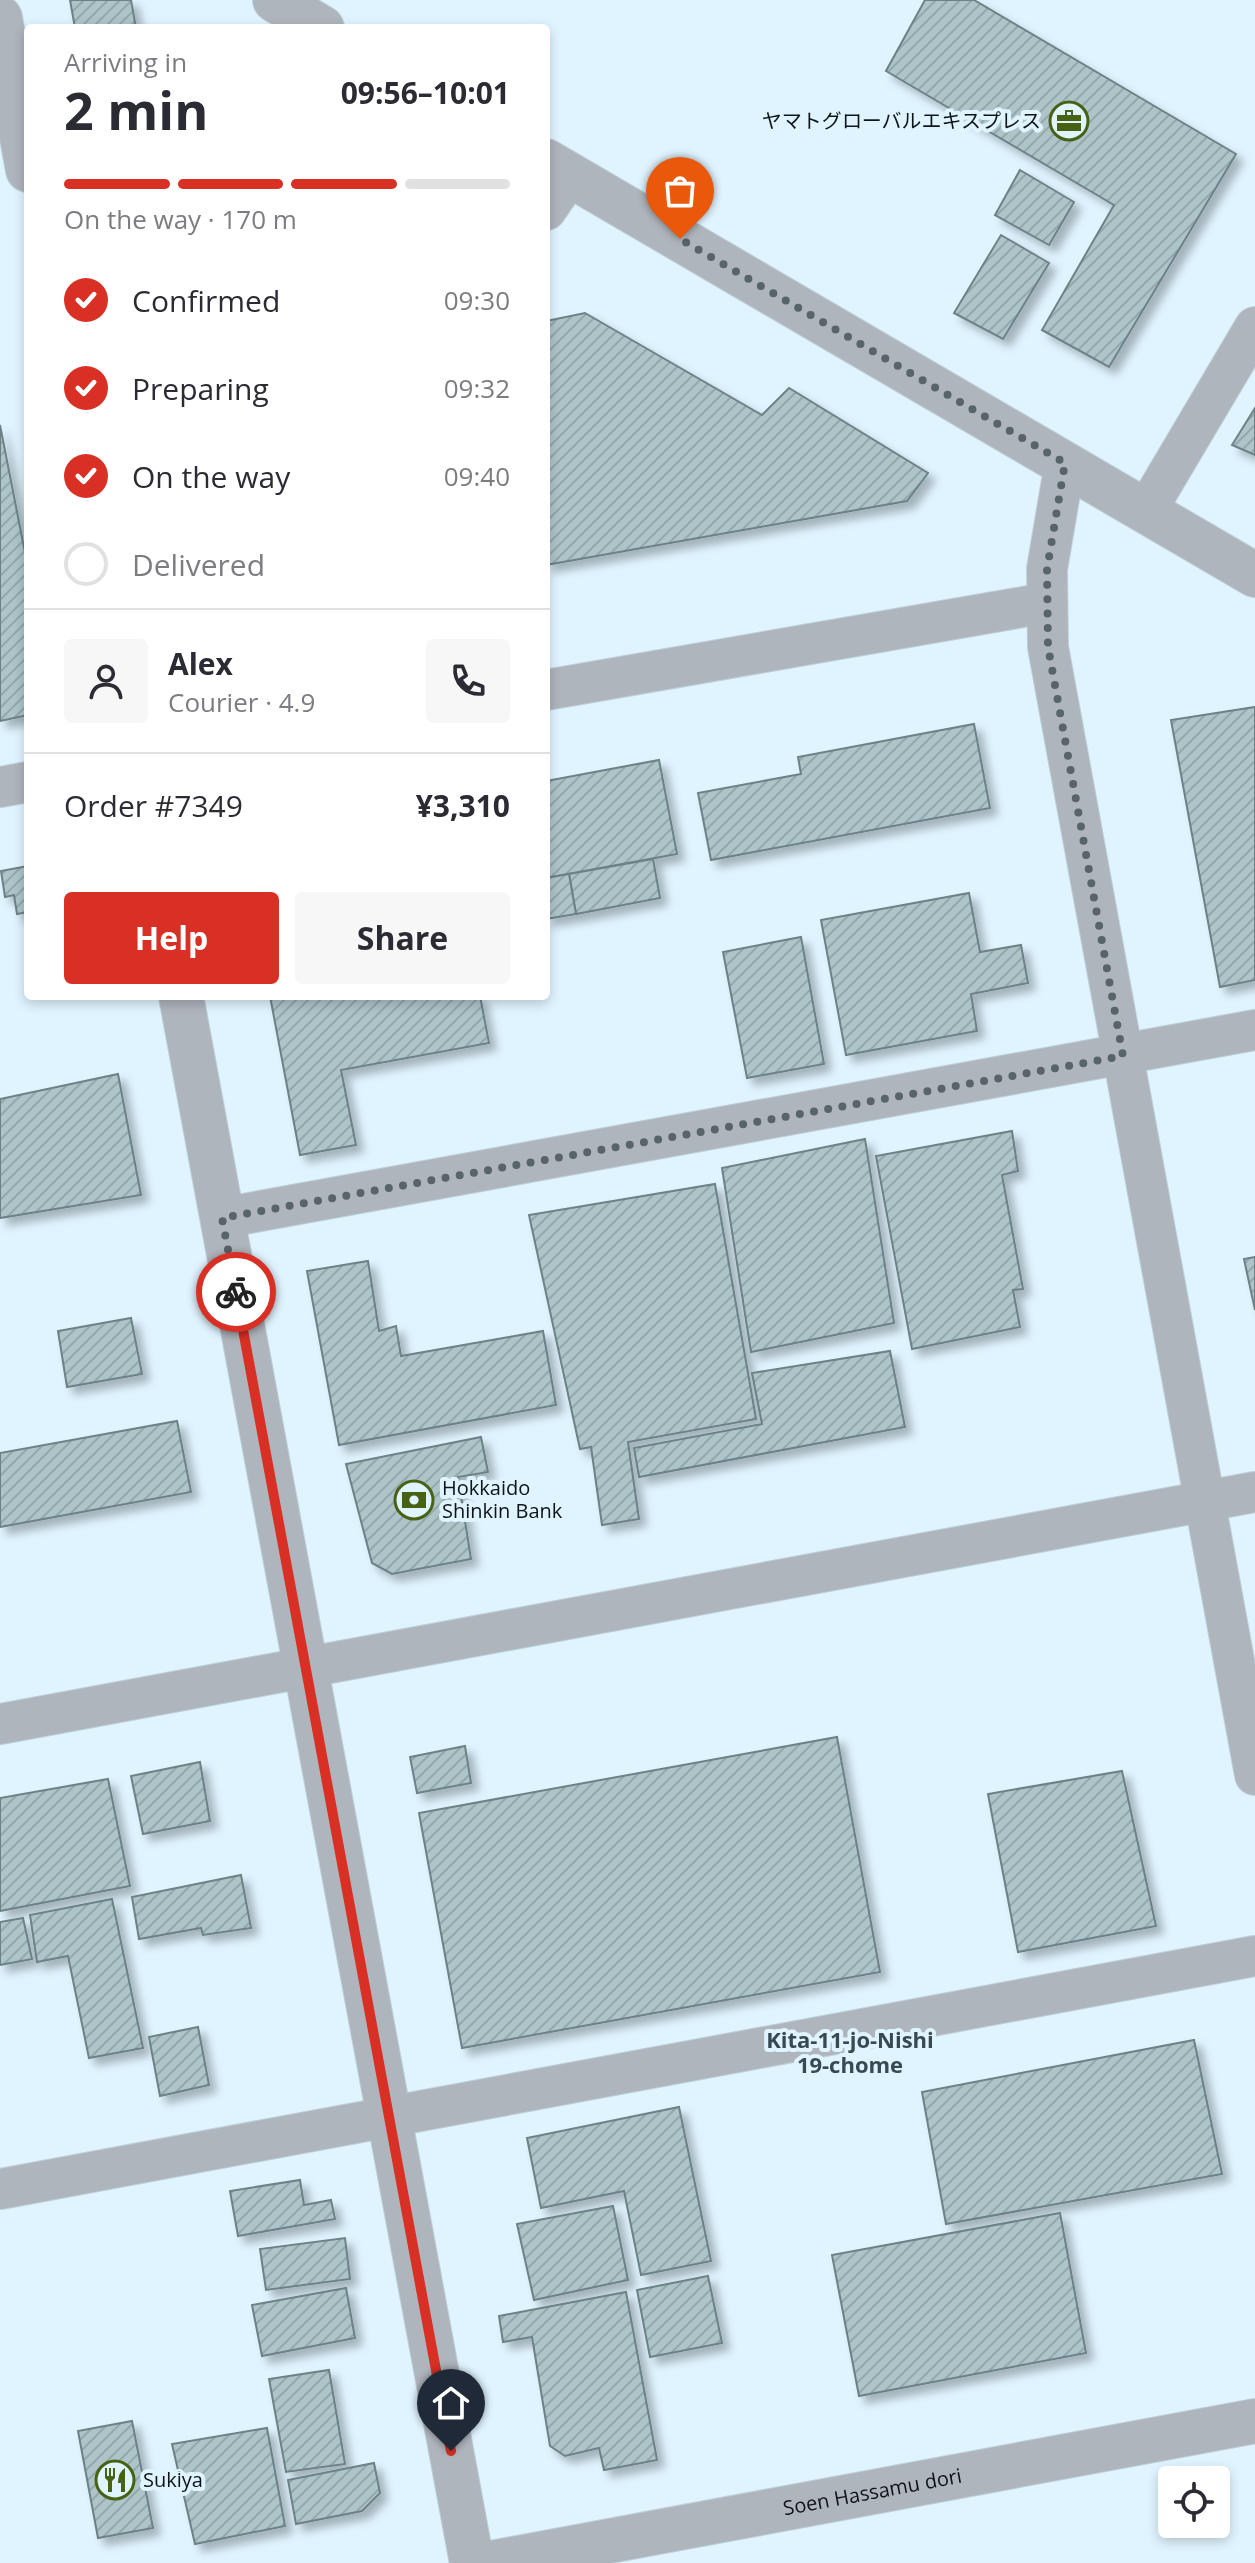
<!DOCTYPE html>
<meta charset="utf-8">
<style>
:root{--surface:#fff;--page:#f7f7f7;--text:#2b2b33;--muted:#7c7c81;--line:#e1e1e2;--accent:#d93025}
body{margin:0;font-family:"Open Sans","Noto Sans JP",sans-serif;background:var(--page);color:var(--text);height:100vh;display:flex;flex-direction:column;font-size:30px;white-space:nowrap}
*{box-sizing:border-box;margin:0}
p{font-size:26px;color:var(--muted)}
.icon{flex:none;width:44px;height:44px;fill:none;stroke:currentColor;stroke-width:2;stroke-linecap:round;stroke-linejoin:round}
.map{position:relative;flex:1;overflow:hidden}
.side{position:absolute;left:24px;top:24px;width:526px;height:976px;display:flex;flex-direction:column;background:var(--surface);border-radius:8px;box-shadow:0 4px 12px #0003}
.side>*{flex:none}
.tools{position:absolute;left:1158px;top:2466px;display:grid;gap:16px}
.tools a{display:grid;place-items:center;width:72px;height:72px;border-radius:8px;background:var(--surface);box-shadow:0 4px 12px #0003;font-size:40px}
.pin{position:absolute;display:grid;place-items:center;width:68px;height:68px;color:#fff;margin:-82px -34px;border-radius:50% 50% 50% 0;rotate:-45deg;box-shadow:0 0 8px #0007}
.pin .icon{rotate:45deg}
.courier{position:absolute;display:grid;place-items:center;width:80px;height:80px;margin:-40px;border:6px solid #d93025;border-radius:50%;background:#fff;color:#222;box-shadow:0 2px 10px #0007}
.head em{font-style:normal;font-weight:700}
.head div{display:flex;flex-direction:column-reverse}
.head{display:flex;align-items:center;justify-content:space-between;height:136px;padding:0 40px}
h1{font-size:52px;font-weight:700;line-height:60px}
.bar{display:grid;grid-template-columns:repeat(4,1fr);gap:12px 8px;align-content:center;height:96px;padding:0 40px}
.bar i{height:10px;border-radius:6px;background:var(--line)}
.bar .current{background:var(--accent)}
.bar p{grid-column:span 4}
.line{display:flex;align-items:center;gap:20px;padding:0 40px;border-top:2px solid var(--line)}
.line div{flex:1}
.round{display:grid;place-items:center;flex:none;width:84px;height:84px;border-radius:8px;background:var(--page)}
ol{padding:0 40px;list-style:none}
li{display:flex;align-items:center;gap:24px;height:88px}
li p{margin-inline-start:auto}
li .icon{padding:8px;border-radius:50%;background:var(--accent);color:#fff;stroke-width:4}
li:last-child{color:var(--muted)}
li i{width:44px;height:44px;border:4px solid var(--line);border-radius:50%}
.primary-button{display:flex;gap:16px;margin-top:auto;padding:16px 40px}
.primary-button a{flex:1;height:92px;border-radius:8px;background:var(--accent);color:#fff;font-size:32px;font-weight:700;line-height:92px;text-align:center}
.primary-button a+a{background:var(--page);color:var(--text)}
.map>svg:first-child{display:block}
.building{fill:url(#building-hatch);stroke:#6c8287;stroke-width:2;filter:url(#shadow)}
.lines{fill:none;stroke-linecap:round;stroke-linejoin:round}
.minor-casing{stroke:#bed0da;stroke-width:42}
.tertiary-casing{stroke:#bed0da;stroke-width:46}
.minor{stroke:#afb5bc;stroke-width:40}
.tertiary{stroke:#afb5bc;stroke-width:44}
.done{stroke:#58636a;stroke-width:8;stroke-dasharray:0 14.4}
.route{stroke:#d93025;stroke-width:10}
.labels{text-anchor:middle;stroke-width:8;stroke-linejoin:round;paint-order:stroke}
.poi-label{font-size:20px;fill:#0e1519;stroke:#e0f4ff;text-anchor:start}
.street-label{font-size:20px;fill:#0e1519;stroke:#e0f4ff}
.neighbourhood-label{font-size:22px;font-weight:bold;fill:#394952;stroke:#e0f4ff}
</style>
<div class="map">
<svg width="1255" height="2563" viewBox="0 0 1255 2563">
<defs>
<pattern id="building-hatch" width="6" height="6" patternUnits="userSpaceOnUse" patternTransform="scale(2)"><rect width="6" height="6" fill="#adc5c9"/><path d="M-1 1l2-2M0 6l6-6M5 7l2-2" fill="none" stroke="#94a8ac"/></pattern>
<filter id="shadow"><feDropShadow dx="7" dy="7" stdDeviation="4" flood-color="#0004"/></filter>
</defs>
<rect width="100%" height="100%" fill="#e0f4ff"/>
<g class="building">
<path d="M70 0H131L136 28H75Z"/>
<path d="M925 0H974L1236 154 1109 367 1042 330 1114 205 886 71Z"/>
<path d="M1020 170 1074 202 1049 245 995 215Z"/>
<path d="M1001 235 1049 263 1003 339 954 313Z"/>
<path d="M585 313 762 415 789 388 928 473 907 501 546 565V321Z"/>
<path d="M1255 408V455L1232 445Z"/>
<path d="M0 425 28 568V715L0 721Z"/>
<path d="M1255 707V980L1220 987 1171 720Z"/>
<path d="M974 724 990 808 711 860 698 793 801 774 798 757Z"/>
<path d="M659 760 677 854 546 878V781Z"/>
<path d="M653 859 660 898 576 914 569 874Z"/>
<path d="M28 866V912L17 914 14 895 5 897 1 871Z"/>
<path d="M569 874 576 914 546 919V878Z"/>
<path d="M969 893 980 952 1021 945 1028 983 971 994 977 1031 846 1055 821 920Z"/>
<path d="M801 937 824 1064 747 1078 723 952Z"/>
<path d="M270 996H480L489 1043 341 1070 356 1145 300 1155Z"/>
<path d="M118 1074 141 1195 0 1218V1099Z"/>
<path d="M1012 1131 1018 1171 1002 1175 1023 1289 1013 1290 1020 1327 912 1349 876 1156Z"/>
<path d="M865 1139 894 1323 751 1352 722 1168Z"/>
<path d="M715 1184 756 1419 628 1442 639 1519 602 1525 591 1447 580 1449 529 1215Z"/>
<path d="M1255 1257V1310L1244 1259Z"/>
<path d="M368 1261 379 1331 396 1326 401 1356 543 1331 556 1405 339 1445 307 1271Z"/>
<path d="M131 1318 142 1374 67 1387 58 1331Z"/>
<path d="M890 1351 905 1427 639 1477 634 1448 762 1424 752 1373Z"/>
<path d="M177 1421 191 1492 0 1527V1453Z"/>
<path d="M481 1437 488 1472 458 1477 471 1559 392 1574 372 1563 346 1464Z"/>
<path d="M837 1737 880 1972 462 2048 419 1813Z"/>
<path d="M465 1746 471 1783 417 1793 410 1757Z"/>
<path d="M200 1762 210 1821 143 1834 131 1776Z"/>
<path d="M1122 1771 1156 1926 1018 1952 988 1794Z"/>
<path d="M108 1779 130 1886 0 1911V1798Z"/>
<path d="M241 1875 251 1928 203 1935 201 1928 139 1939 132 1897Z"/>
<path d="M112 1899 143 2048 89 2058 68 1956 37 1962 30 1915Z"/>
<path d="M23 1918 32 1959 0 1965V1922Z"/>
<path d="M198 2027 209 2085 160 2096 149 2037Z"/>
<path d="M1194 2040 1222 2174 946 2224 922 2092Z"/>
<path d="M679 2107 711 2261 641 2275 624 2191 541 2208 527 2138Z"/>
<path d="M300 2180 304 2205 331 2200 335 2219 238 2236 230 2191Z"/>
<path d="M613 2206 628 2280 534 2300 517 2224Z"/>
<path d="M1060 2213 1086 2353 859 2396 832 2255Z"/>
<path d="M345 2238 350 2279 266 2290 260 2249Z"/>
<path d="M708 2276 722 2343 650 2357 637 2290Z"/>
<path d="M346 2288 355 2338 262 2356 252 2305Z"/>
<path d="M626 2292 657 2460 604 2470 599 2448 565 2456 550 2446 532 2337 503 2342 499 2316Z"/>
<path d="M329 2370 345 2464 286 2472 269 2379Z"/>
<path d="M132 2421 153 2528 98 2538 78 2431Z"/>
<path d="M267 2428 285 2526 195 2544 172 2444Z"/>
<path d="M374 2463 380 2493 362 2511 296 2524 288 2480Z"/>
</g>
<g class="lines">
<g class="minor-casing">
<g id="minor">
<path d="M546 210 570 175"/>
<path d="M1065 463 1047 569 1048 647 1255 1775"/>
<path d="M1146 511 1255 327"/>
<path d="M546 690 1046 603"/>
<path d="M0 787 28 782"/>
<path d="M222 1218 1255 1030"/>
<path d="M0 1724 1255 1492"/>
<path d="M0 2189 1255 1956"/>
</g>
</g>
<g class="tertiary-casing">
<g id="tertiary">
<path d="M275 0 322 28"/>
<path d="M0 18 28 170"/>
<path d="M546 161 1255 575"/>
<path d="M181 996 472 2563"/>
<path id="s1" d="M491 2563 1255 2421"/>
</g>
</g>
<use href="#minor" class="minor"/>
<use href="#tertiary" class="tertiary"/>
</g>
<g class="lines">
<path class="done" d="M236 1292 222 1218 1123 1056 1048 647 1047 569 1065 463 680 239"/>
<path class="route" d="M236 1292 451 2451"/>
</g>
<defs>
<g id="office-ring" transform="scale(2)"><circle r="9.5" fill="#e0f4ff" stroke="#476214" stroke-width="1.5"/><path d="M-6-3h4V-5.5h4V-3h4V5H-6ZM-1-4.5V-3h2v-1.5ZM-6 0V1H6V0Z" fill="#476214"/></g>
<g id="bank-ring" transform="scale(2)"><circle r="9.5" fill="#e0f4ff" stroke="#476214" stroke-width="1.5"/><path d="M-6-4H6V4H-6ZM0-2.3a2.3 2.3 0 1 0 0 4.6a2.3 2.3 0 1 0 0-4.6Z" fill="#476214"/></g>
<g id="restaurant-ring" transform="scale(2)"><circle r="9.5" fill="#e0f4ff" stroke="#476214" stroke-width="1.5"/><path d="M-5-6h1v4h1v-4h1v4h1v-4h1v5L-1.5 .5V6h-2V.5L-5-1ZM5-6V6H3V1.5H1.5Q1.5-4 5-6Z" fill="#476214"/></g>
</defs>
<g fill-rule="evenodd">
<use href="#office-ring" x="1069" y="121"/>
<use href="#bank-ring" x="414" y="1500"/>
<use href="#restaurant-ring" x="115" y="2480"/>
</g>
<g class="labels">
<g class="poi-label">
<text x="1041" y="128" text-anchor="end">ヤマトグローバルエキスプレス</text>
<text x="442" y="1495">Hokkaido<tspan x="442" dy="23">Shinkin Bank</tspan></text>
<text x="143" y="2487">Sukiya</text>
</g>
<g class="street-label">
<text dy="7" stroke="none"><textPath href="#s1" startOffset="388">Soen Hassamu dori</textPath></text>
</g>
<g class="neighbourhood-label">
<text x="850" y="2048">Kita-11-jo-Nishi<tspan x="850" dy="25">19-chome</tspan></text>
</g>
</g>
</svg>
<div class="tools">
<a><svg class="icon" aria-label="locate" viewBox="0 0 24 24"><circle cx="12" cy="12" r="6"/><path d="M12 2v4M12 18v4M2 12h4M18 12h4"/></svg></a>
</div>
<div class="pin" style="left:680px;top:239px;background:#ea580c"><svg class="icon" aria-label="bag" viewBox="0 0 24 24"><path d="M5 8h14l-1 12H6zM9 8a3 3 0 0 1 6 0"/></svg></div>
<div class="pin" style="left:451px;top:2451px;background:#1f2937"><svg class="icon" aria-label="home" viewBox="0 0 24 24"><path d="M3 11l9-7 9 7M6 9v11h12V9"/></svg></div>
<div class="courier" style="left:236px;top:1292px"><svg class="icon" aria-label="bike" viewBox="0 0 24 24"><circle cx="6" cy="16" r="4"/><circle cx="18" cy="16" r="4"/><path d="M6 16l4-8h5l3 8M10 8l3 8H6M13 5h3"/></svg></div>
<section class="side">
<div class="head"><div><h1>2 min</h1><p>Arriving in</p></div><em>09:56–10:01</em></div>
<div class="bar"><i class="current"></i><i class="current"></i><i class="current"></i><i></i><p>On the way · 170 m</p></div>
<ol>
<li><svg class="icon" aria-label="check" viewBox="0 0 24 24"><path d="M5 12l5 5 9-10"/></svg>Confirmed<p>09:30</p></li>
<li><svg class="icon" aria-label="check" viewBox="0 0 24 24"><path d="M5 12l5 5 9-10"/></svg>Preparing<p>09:32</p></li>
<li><svg class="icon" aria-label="check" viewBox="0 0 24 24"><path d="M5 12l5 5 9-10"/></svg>On the way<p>09:40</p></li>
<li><i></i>Delivered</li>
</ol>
<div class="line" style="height:144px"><a class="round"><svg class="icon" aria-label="person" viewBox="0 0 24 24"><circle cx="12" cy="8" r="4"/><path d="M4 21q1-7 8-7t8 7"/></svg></a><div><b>Alex</b><p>Courier · 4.9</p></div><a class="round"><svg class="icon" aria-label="phone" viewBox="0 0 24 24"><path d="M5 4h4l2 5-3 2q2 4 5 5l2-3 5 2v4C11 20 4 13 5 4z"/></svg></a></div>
<div class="line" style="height:104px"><div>Order #7349</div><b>¥3,310</b></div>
<div class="primary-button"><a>Help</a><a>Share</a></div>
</section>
</div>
